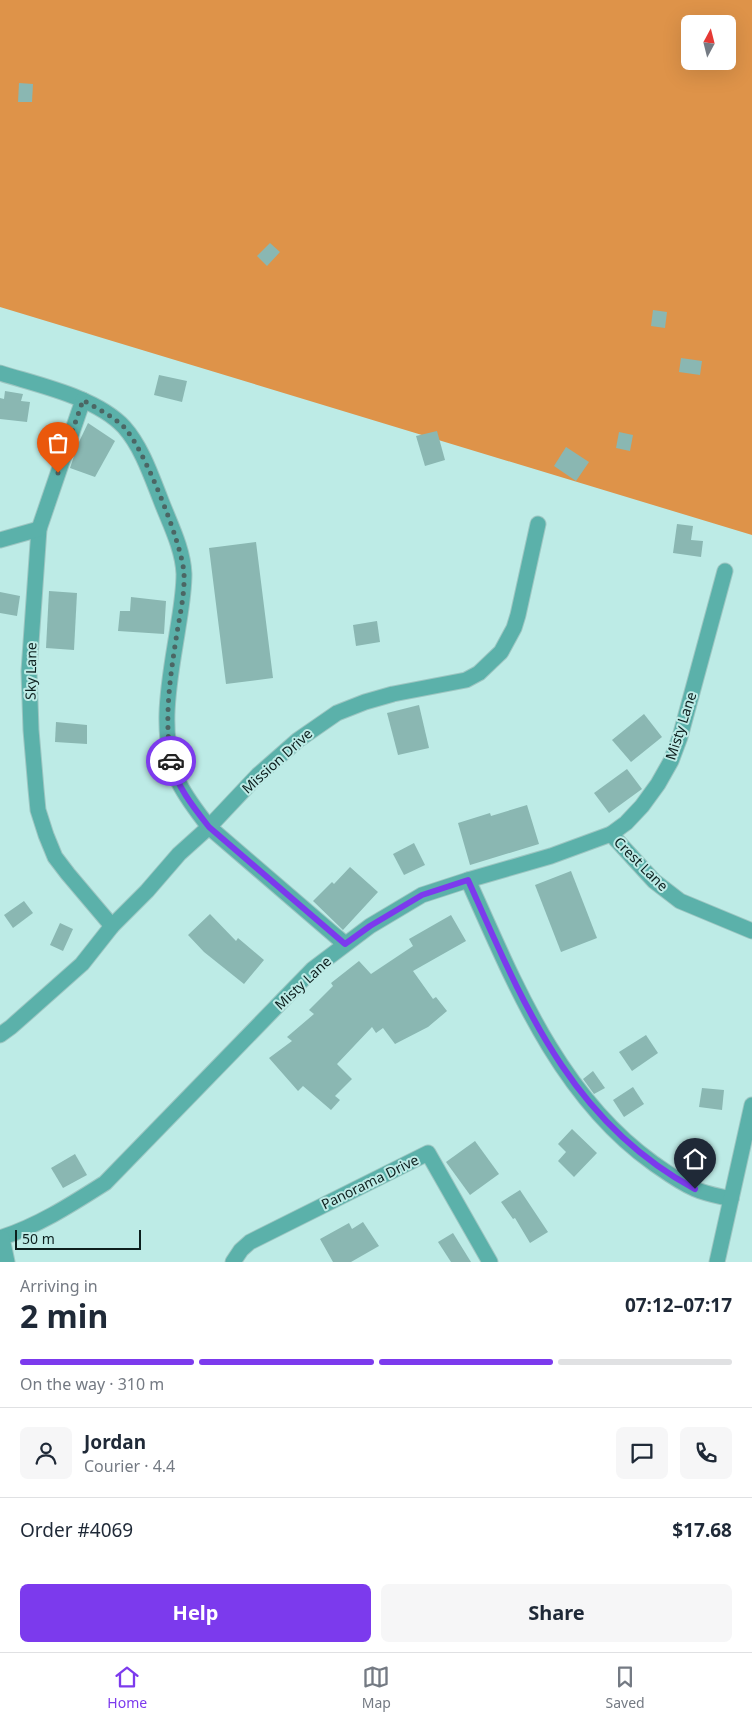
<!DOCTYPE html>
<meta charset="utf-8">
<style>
:root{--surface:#fff;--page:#f6f6f7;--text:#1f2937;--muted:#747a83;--line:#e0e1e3;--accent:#7c3aed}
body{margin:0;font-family:"Noto Sans",sans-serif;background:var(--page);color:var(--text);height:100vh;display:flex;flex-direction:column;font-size:19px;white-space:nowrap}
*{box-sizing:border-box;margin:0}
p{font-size:16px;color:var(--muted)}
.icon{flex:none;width:28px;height:28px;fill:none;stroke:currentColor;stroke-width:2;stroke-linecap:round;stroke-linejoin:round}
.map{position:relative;height:1262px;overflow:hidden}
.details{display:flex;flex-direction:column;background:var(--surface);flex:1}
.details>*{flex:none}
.needle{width:32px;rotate:7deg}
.tools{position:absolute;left:681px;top:15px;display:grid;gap:10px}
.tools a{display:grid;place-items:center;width:55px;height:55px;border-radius:8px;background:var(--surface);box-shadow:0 5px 20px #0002;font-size:25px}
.scale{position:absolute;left:15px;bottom:12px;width:126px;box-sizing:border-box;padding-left:5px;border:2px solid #0d1f1e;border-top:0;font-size:14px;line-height:18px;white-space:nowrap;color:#0d1f1e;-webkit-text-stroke:4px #bdebe6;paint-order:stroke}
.pin{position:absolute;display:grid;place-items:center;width:42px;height:42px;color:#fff;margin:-51px -21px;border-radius:50% 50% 50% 0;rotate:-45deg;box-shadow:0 0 5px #0007}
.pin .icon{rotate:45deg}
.courier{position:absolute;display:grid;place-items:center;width:50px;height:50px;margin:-25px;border:4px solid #7c3aed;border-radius:50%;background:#fff;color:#222;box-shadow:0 1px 6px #0007}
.summary em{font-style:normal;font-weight:700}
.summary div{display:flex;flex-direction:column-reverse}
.summary{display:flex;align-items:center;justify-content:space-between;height:85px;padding:0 20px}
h1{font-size:32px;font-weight:700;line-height:38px}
.bar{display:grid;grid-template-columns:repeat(4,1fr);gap:8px 5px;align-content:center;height:60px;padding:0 20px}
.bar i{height:6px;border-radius:4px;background:var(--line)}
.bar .selected{background:var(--accent)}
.bar p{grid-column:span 4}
.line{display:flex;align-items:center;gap:12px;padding:0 20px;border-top:1px solid var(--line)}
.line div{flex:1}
.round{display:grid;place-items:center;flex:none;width:52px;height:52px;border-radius:8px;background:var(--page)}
.button{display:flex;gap:10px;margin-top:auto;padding:10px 20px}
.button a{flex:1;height:58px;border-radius:8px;background:var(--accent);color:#fff;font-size:20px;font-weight:700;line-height:58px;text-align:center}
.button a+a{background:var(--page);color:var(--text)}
.menu{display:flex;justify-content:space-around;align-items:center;height:70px;border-top:1px solid var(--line);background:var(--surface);font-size:14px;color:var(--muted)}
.menu a{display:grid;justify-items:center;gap:2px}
.menu .selected{color:var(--accent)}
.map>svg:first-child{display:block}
.forest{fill:#de9349;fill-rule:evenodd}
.building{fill:#8ab7b2}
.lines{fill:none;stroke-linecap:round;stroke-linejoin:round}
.minor-casing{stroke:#9dc6c2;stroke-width:17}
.minor{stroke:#5bb1aa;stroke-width:15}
.done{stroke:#4b6664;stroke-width:5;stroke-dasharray:0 9}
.route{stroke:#7c3aed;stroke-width:6}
.labels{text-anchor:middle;stroke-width:4;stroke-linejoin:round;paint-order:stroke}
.street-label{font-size:14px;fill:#0d1f1e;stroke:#bdebe6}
</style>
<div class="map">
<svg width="752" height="1262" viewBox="0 0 752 1262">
<rect width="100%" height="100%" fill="#bdebe6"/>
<path class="forest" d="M0 0H752V535L0 307ZM690 24H728V61H690Z"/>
<g class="building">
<path d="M19 83 33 84 32 102H18Z"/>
<path d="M270 243 280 252 267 266 257 256Z"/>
<path d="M653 310 667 312 665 328 651 326Z"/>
<path d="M681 358 702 361 700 375 679 372Z"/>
<path d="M159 375 187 381 182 402 154 395Z"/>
<path d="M5 391 23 394 21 401 30 402 27 422 0 419V398L4 399Z"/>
<path d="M88 423 115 441 95 477 70 468 78 444Z"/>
<path d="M437 431 445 460 425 466 416 436Z"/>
<path d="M619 432 633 435 630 451 616 448Z"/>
<path d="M566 447 589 462 576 481 554 466Z"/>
<path d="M677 524 693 526 691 540 703 541 701 557 673 553Z"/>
<path d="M256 542 273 678 226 684 209 548Z"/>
<path d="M49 591 77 593 74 650 46 648Z"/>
<path d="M0 592 20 596 17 616 0 613Z"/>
<path d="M131 597 166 601 164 634 118 631 120 611H130Z"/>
<path d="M377 621 380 642 356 646 353 625Z"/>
<path d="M419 705 429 748 398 755 387 713Z"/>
<path d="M644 714 662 737 631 762 612 740Z"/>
<path d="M56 722 87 725V744L55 742Z"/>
<path d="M627 769 642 789 609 813 594 793Z"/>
<path d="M527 805 539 844 470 865 458 823 490 813 491 816Z"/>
<path d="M414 843 425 865 404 875 393 854Z"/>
<path d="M350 867 378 892 343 930 313 901 332 882 334 884Z"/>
<path d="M571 871 597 938 561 952 535 885Z"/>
<path d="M24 901 33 913 13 928 4 915Z"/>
<path d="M210 914 236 941 238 938 264 960 244 984 204 952 188 935Z"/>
<path d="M451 915 466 941 413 971 433 999 436 997 447 1011 428 1027 395 1044 383 1028 376 1033 372 1027 337 1064 352 1079 335 1096 340 1100 331 1110 303 1086 298 1091 269 1058 292 1041 287 1037 314 1014 309 1010 333 986 331 983 359 961 371 974 413 946 409 939Z"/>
<path d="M60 923 73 929 63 951 50 945Z"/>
<path d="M646 1035 658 1053 632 1071 619 1052Z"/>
<path d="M593 1071 605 1088 594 1094 583 1079Z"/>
<path d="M633 1087 644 1104 624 1117 613 1100Z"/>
<path d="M702 1088 724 1090 722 1110 699 1107Z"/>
<path d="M572 1129 597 1153 574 1177 558 1161 566 1152 558 1144Z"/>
<path d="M475 1141 499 1174 470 1195 446 1162Z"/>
<path d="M75 1154 87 1175 63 1188 51 1168Z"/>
<path d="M520 1190 548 1232 530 1243 515 1218 513 1219 501 1202Z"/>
<path d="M363 1222 379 1246 351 1262H333L320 1239 349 1223 352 1229Z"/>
<path d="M453 1233 471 1262H451L438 1242Z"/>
</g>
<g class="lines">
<g class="minor-casing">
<g id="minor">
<path d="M0 373C38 385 96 397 124 427 141 446 151 475 160 498 169 522 183 548 184 574 184 594 180 614 177 634 169 683 158 736 179 783 187 799 198 813 209 827L345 944"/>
<path d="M83 400 39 529 29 671 31 730 36 789 38 810 46 835 55 857 68 874 112 926"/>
<path d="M0 540 39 529"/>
<path d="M611 834 654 881 680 901 752 931"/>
<path d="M468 880C514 982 558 1095 653 1163 666 1172 679 1182 695 1189 706 1194 719 1196 731 1199"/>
<path d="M0 1035 11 1027 82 964 112 926 147 891 179 854 209 827 258 775 298 740 337 713 365 702 393 694 466 680 479 673 501 652 514 628 518 615 538 524"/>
<path d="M0 1238C38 1226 72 1204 105 1183L313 969 370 926 422 895 468 880 551 856 611 834 626 823 642 806 658 784 671 761 680 737 725 571"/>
<path d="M2 1238 7 1262"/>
<path d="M233 1262 241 1250 250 1242 428 1153 490 1262"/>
<path d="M717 1262 752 1105"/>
</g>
</g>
<use href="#minor" class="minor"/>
</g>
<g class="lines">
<path class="done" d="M58 473 83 400C96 408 113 416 124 427 144 448 182 544 184 573 185 593 180 614 177 633 170 677 164 718 171 761"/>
<path class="route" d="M171 761C176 786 194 808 209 827L345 944 370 926 422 895 468 880C523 1003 570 1122 695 1189"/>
</g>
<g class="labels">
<g class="street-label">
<text transform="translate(31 671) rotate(-89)" y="5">Sky Lane</text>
<text transform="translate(681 726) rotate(-72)" y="5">Misty Lane</text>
<text transform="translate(277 761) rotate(-42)" y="5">Mission Drive</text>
<text transform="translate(641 864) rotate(45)" y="5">Crest Lane</text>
<text transform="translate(303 983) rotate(-43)" y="5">Misty Lane</text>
<text transform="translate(370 1182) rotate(-26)" y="5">Panorama Drive</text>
</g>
</g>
</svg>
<div class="tools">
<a><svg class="needle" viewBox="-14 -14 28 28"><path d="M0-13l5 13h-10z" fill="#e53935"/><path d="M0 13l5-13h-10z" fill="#747a83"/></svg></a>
</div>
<div class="scale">50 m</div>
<div class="pin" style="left:58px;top:473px;background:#ea580c"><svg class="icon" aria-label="bag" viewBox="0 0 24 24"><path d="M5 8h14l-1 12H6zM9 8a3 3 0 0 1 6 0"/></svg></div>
<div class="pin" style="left:695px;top:1189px;background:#1f2937"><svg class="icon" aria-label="home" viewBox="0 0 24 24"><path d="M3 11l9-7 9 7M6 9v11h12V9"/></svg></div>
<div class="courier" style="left:171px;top:761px"><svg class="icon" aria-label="car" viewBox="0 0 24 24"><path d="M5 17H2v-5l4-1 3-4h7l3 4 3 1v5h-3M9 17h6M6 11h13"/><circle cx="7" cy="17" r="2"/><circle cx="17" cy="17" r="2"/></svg></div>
</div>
<section class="details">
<div class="summary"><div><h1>2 min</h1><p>Arriving in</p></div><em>07:12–07:17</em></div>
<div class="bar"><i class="selected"></i><i class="selected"></i><i class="selected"></i><i></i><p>On the way · 310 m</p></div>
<div class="line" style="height:90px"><a class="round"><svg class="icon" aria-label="person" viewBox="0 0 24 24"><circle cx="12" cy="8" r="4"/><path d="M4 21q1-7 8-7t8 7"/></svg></a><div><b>Jordan</b><p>Courier · 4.4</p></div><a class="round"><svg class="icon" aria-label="chat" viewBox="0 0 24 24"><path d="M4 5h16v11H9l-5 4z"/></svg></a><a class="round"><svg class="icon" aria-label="phone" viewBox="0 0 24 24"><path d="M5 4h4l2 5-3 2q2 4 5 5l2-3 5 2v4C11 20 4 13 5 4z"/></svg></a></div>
<div class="line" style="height:65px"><div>Order #4069</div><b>$17.68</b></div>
<div class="button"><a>Help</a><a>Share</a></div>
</section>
<nav class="menu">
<a class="selected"><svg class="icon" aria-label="home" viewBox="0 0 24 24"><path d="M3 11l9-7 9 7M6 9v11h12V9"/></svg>Home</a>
<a><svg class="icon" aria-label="map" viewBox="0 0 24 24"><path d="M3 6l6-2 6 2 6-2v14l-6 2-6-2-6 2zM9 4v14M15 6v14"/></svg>Map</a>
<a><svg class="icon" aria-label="saved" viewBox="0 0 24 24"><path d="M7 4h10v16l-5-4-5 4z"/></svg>Saved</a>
</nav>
